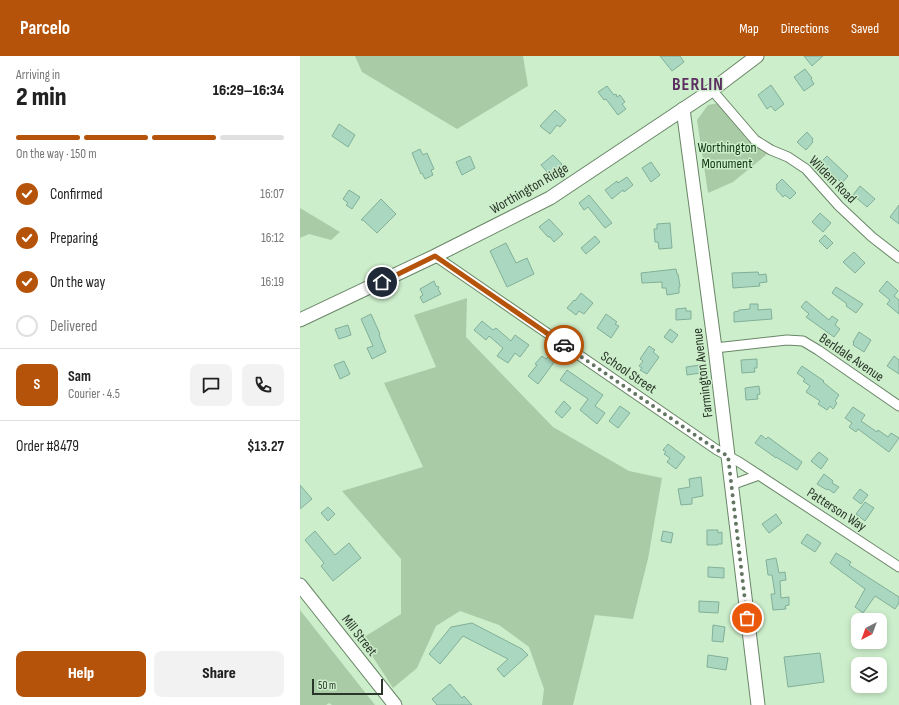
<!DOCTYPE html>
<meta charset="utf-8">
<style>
:root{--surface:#fff;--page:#f2f2f2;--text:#222;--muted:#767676;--line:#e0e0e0;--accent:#b45309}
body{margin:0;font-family:"Sofia Sans Condensed",sans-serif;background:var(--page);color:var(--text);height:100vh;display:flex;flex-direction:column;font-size:15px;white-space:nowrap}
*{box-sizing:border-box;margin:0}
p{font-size:13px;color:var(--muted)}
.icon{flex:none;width:22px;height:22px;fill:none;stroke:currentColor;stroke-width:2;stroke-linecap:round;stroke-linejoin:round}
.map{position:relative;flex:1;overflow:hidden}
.drawer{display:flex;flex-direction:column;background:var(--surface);width:300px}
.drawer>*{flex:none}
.needle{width:26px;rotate:221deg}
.buttons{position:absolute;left:551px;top:557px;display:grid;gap:8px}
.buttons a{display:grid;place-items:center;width:36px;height:36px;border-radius:8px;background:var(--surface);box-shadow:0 2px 6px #0003;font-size:20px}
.scale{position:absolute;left:12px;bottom:10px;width:71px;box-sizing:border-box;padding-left:4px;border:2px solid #293629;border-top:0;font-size:11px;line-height:14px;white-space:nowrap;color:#293629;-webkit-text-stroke:3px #cdeecb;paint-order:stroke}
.pin{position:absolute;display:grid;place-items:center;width:34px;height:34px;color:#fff;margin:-17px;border:2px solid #fff;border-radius:50%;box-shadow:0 1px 4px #0007}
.courier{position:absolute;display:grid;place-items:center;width:40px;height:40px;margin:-20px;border:3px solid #b45309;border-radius:50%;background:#fff;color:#222;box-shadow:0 1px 5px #0007}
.overview em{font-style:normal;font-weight:800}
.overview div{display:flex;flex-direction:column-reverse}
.overview{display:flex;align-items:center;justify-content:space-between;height:68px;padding:0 16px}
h1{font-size:26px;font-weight:800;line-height:30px}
.bar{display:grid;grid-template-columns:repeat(4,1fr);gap:6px 4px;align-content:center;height:48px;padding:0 16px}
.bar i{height:5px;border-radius:3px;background:var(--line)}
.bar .current{background:var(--accent)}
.bar p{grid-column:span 4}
.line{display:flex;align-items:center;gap:10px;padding:0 16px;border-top:1px solid var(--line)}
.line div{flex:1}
.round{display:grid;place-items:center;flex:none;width:42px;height:42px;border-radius:8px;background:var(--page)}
ol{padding:0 16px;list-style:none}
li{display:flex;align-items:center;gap:12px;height:44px}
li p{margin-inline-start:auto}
li .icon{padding:4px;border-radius:50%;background:var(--accent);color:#fff;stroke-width:4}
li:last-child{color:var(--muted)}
li i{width:22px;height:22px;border:2px solid var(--line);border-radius:50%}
.cta{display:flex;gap:8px;margin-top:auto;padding:8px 16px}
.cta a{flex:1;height:46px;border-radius:8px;background:var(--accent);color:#fff;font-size:16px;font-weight:800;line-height:46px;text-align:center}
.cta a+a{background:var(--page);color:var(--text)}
header{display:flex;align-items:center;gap:24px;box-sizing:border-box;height:56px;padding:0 20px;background:var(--accent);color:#fff}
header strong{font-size:19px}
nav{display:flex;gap:22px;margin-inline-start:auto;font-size:14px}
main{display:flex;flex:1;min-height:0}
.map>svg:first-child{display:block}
.green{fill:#a9cca6}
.building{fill:#a9d7c0;stroke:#82af99}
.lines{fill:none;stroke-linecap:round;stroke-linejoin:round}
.street-casing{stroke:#698667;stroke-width:11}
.secondary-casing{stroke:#698667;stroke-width:15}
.street{stroke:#fff;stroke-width:9}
.secondary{stroke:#fff;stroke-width:13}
.done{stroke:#627662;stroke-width:4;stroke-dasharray:0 7.2}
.route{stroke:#b45309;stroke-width:5}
.labels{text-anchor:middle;stroke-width:3;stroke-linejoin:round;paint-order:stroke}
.park-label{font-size:14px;fill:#0f350f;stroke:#cdeecb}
.street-label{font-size:14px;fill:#293629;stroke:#cdeecb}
.district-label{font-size:18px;font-weight:bold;letter-spacing:1px;fill:#5c2e61;stroke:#cdeecb}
</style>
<header>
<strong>Parcelo</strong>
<nav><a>Map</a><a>Directions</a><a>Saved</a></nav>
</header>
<main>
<section class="drawer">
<div class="overview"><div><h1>2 min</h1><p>Arriving in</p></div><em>16:29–16:34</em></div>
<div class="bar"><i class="current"></i><i class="current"></i><i class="current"></i><i></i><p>On the way · 150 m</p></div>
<ol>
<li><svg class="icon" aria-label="check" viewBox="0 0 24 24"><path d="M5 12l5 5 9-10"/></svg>Confirmed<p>16:07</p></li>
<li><svg class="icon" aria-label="check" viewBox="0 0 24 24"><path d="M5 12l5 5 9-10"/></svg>Preparing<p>16:12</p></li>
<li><svg class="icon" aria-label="check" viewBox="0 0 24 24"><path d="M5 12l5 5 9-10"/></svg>On the way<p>16:19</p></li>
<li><i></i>Delivered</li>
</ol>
<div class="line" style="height:72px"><b class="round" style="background:var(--accent);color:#fff">S</b><div><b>Sam</b><p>Courier · 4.5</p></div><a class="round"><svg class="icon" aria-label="chat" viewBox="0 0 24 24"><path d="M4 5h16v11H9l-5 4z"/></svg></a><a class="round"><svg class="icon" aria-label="phone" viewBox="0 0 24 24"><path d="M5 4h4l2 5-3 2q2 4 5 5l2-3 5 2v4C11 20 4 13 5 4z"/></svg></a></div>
<div class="line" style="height:52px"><div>Order #8479</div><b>$13.27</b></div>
<div class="cta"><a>Help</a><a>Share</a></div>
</section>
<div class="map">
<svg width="599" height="649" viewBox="0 0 599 649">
<rect width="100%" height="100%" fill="#cdeecb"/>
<g class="green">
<path d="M55 0H223L228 30 157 73 62 16Z"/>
<path d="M419 47 446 82 466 94V99L433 126 408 137 397 64 408 49Z"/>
<path d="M0 152 40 176 31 184 9 178 0 182Z"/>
<path d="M167 242 166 281 253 371 329 415 362 422 348 503 333 563 295 559 273 649H242L244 633 229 591 199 569 160 555 136 570 117 612 93 632 61 583 101 558V503L42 435 123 411 84 327 136 311 114 259Z"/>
<path d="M0 554 75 649H32L29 647 26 649H0Z"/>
</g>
<g class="building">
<path d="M360 0H380L384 6 372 15Z"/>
<path d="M504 0H523L512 10Z"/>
<path d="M505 13 512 22 511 23 514 28 504 35 494 21Z"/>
<path d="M471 29 484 48 475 55 471 50 467 53 458 39Z"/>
<path d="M307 30 314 39 316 38 317 41 320 39 325 46 322 48 326 53 318 59 306 43 304 44 298 36Z"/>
<path d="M255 54 266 64 260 71 257 69 250 78 240 70Z"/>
<path d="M39 68 55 79 48 91 32 80Z"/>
<path d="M507 76 513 83 512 85 513 86 506 94 497 86Z"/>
<path d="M120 93 123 99 127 97 134 113 131 114 133 119 125 123 122 117 121 118 112 97Z"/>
<path d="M253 99 262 108 250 119 241 109Z"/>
<path d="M170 100 175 112 162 119 156 106Z"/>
<path d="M527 100 548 120 542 127 520 107Z"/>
<path d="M351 106 360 119 351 126 342 112Z"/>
<path d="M327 121 333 129 324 136 323 134 312 143 305 134 317 125 318 127Z"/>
<path d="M482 123 496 137 490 143 485 139 483 141 476 133 477 131 476 129Z"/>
<path d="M560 130 575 143 567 151 553 139Z"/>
<path d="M49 134 60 141 52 153 46 149 48 147 43 143Z"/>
<path d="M289 139 312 167 305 172 288 151 284 154 279 147Z"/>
<path d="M81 143 96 158 77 177 63 164H61Z"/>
<path d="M599 149V168L590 161Z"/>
<path d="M520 157 531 167 523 176 512 166Z"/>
<path d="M249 163 263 178 254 186 250 181H248L239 171Z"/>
<path d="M370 167 372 192 359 193 358 186H355L354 173H357V168Z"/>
<path d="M525 179 533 187 527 193 519 185Z"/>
<path d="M295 180 300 186 286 198 281 192Z"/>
<path d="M206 187 216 207 227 202 234 218 207 231 190 195Z"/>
<path d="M554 196 565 207 555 217 543 206Z"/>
<path d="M376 213 377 218H378L380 230 379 232V237L367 239 366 232H362V226L342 227 341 217Z"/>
<path d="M458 216 459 219 466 218 467 226 459 227 460 230 433 232 432 217Z"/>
<path d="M134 225 136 230 139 231 138 233 141 238 123 247 120 241 123 239 120 233Z"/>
<path d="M587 225 598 235 594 240 599 244V258L587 248 590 244 579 235Z"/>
<path d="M536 231 563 248 556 257 546 250 547 248 532 237Z"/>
<path d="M281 237 293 247 284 258 279 255 276 259 267 252 274 244 275 245Z"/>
<path d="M506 245 529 264 532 260 538 264 535 269 540 273 534 281 506 261 509 258 501 251Z"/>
<path d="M450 248H458V254L471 253 472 263 434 266V256L439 255V254L450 253Z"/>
<path d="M386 252V255H391V263L376 264V253Z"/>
<path d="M71 258 80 278 79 279 86 296 72 303 67 292 73 290 61 263Z"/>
<path d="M306 258 317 266 315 268 319 270 311 282 297 272Z"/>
<path d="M182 265 193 274 196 272 211 285 215 279 229 289 220 301 215 297 208 307 197 300 203 292 189 280 186 284 174 274Z"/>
<path d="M48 269 51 279 39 283 35 273Z"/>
<path d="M370 273 378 279 372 287 364 281Z"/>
<path d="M559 276 571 284 564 296 553 289 554 286H553Z"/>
<path d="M349 290 355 294 353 296 359 301 347 318 340 314 342 312 339 310 343 305 340 303Z"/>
<path d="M242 300 246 303 249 300 255 305 238 328 228 320 237 309 235 308Z"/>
<path d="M594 300 599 304V318L587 310Z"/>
<path d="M457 303V312H454L455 316 442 317 441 304Z"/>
<path d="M44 305 50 318 40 323 34 309Z"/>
<path d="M400 309 401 317 387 319 386 311Z"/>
<path d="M502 310 524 325 523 326 539 339 535 345 537 347 533 353 530 350 527 354 518 348 520 345 506 336 510 330 503 325 505 323 497 317Z"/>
<path d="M267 314 303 339 295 350 305 357 297 368 280 354 288 343 260 324Z"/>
<path d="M459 330 460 338 457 339 458 343 446 344 445 332Z"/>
<path d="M264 345 271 352 262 362 255 356Z"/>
<path d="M320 350 330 357 318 372 309 365Z"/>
<path d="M553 351 565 359 561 365 577 376 578 374 588 381 591 377 599 382 589 396 558 373 556 376 549 371 552 367 545 362Z"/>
<path d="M461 379 466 383 468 381 502 406 497 414 476 401V402L455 387Z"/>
<path d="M368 388 385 401 376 413 367 406 370 402 364 398 366 396 363 394Z"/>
<path d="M519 396 528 403 521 413 511 405Z"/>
<path d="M524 418 533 425 532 427 539 431 534 437 528 433 527 434 517 428Z"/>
<path d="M401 421 403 440 392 442V448L381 449 378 433 390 431 389 423Z"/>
<path d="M0 429 12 443 0 453Z"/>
<path d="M560 433 568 439 561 448 553 442Z"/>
<path d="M565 446 574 452 565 465 556 458Z"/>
<path d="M28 451 35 458 28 465 21 457Z"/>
<path d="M476 458 482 467 469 477 462 468Z"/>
<path d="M407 474H418V477L422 476V488H418V489H407Z"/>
<path d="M15 475 35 499 49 487 61 502 33 525 21 510 24 507 5 484Z"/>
<path d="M363 475 373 477 371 487 361 485Z"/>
<path d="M507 478 521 487 515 496 501 487Z"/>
<path d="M536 497 551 506 549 509 599 541V547L595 553 575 540 563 557 555 551 565 533 530 507Z"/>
<path d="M476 502 479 517 485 516 486 524 480 525 481 542 489 541V549L485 550 486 553 473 554 471 538H475L472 519H468L466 504Z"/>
<path d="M408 511 424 512V522L408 521Z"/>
<path d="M399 545 419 546 418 557 399 556Z"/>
<path d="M172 567 222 593 228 599 204 621 197 613 208 603 163 580 140 608 129 598 151 571Z"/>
<path d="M413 569 425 571 423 586 412 585Z"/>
<path d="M520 597 524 626 488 631 484 601Z"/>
<path d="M408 599 428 602 426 614 407 611Z"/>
<path d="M150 628 162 642 164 640 172 649H137L132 643Z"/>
</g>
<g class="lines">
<g class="street-casing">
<g id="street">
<path d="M412 34 455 84 471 94 488 101 506 113 539 150 572 181 599 202"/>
<path d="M135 200 417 394 439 406 599 511"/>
<path d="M415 292 487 284 503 285 518 294 599 350"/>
<path d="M431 429 459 419"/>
</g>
</g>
<g class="secondary-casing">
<g id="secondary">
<path d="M383 53 415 292 458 649"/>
<path d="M0 264 135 200 250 142 412 34 457 0"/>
<path d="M0 529 95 649"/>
</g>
</g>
<use href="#street" class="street"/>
<use href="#secondary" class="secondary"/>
</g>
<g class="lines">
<path class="done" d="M264 289 417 394 428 400 447 562"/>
<path class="route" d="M82 226 135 200 264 289"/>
</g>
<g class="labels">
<g class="park-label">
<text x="427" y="96">Worthington<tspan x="427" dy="16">Monument</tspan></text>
</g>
<g class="street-label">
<text transform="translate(533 123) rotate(45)" y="5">Wildem Road</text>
<text transform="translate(229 132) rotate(-30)" y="5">Worthington Ridge</text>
<text transform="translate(552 301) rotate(34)" y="5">Berldale Avenue</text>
<text transform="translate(329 316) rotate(34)" y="5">School Street</text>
<text transform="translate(402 317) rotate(-97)" y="5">Farmington Avenue</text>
<text transform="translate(537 453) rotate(33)" y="5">Patterson Way</text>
<text transform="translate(60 579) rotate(52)" y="5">Mill Street</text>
</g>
<g class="district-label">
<text x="398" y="34">BERLIN</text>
</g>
</g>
</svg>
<div class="buttons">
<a><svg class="needle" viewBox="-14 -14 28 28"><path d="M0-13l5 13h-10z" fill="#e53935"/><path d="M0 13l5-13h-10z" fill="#767676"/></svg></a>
<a><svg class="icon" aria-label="layers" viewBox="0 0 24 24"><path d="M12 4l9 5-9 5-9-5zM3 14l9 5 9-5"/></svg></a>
</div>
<div class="scale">50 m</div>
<div class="pin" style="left:447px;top:562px;background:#ea580c"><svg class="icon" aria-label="bag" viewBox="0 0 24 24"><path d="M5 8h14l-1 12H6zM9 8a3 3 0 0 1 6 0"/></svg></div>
<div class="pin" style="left:82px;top:226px;background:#1f2937"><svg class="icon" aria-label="home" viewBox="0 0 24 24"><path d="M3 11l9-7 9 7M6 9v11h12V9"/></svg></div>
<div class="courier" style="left:264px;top:289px"><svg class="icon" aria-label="car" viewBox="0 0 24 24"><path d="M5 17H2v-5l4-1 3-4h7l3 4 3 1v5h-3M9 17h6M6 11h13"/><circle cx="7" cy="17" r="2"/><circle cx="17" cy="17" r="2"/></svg></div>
</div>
</main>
